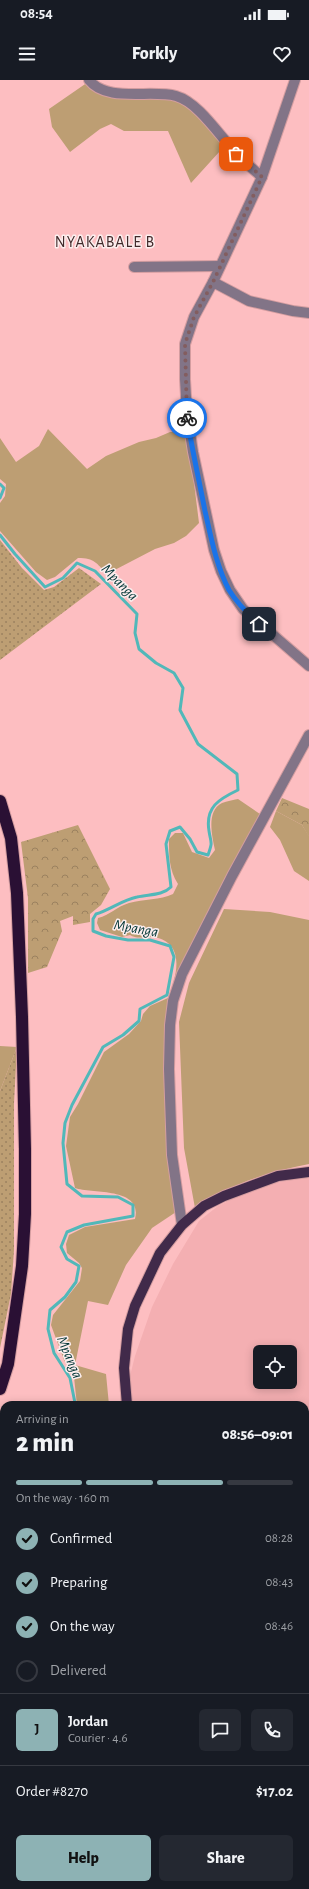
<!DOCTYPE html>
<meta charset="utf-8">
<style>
:root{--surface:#171b24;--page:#242831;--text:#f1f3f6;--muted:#9ea1a6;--line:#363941;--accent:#8db2b4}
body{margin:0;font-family:"Alegreya Sans",sans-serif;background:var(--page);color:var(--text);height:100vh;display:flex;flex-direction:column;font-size:15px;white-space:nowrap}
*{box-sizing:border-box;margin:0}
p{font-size:13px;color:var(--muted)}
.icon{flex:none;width:22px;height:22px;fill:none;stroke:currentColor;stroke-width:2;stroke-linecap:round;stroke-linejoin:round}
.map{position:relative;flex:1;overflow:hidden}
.details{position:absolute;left:0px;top:1321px;width:309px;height:488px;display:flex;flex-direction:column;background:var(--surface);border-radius:12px 12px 0 0;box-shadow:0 2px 10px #0003}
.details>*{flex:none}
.controls{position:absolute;left:253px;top:1265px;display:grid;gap:8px}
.controls a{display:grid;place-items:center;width:44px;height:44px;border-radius:6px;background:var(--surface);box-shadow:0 2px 10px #0003;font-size:20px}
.pin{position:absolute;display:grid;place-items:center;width:34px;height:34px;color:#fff;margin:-17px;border-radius:8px;box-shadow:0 2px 6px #0006}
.courier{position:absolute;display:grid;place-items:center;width:40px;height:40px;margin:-20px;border:3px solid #1a73e8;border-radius:50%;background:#fff;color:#222;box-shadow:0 1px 5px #0007}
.headline em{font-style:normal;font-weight:800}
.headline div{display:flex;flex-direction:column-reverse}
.headline{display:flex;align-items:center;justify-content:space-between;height:68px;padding:0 16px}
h1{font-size:26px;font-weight:800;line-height:30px}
.bar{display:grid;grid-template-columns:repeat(4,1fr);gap:6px 4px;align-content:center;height:48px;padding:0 16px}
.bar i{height:5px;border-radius:3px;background:var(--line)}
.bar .selected{background:var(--accent)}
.bar p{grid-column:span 4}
.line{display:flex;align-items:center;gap:10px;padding:0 16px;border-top:1px solid var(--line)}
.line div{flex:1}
.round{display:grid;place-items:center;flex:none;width:42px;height:42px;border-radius:6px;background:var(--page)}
ol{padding:0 16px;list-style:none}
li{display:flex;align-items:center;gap:12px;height:44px}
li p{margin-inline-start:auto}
li .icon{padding:4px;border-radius:50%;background:var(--accent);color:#111;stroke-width:4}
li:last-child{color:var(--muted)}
li i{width:22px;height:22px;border:2px solid var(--line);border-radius:50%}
.cta{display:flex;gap:8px;margin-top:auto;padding:8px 16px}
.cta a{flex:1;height:46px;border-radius:6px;background:var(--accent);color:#111;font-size:16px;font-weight:800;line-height:46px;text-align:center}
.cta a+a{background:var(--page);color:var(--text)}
.status{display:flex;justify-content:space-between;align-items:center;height:28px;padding:0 20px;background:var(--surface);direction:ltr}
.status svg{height:11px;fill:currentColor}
header{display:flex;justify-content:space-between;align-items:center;height:52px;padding:0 16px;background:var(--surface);font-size:18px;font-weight:800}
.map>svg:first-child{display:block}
.built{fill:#f4afb2;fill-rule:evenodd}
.grass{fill:#bd9e73}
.forest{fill:url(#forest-crowns)}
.garden{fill:url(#garden-dots)}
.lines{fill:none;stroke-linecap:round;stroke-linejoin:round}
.stream{stroke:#51b8b9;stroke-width:3}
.minor-casing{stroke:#d49da0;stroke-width:12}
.major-casing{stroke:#d49da0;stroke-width:12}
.highway-casing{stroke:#d49da0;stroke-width:14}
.minor{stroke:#827487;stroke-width:10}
.major{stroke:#412a4a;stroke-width:10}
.highway{stroke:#2a1034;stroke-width:12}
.done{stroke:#835d5f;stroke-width:4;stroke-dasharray:0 7.2}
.route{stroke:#1a73e8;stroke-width:5}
.labels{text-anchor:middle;stroke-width:3;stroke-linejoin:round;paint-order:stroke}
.water-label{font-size:15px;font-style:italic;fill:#013535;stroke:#fceeee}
.quarter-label{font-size:16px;letter-spacing:1px;fill:#41292a;stroke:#fceeee}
</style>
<div class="status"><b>08:54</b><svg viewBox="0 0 49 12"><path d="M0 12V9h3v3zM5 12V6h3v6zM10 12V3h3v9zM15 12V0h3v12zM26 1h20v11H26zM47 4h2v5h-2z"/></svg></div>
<header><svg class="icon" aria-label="menu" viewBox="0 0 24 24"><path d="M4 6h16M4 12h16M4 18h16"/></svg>Forkly<svg class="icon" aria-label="heart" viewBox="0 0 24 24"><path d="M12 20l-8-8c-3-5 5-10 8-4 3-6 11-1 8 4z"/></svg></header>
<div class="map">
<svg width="309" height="1809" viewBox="0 0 309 1809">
<defs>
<pattern id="forest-crowns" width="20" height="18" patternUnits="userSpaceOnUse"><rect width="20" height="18" fill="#bd9e73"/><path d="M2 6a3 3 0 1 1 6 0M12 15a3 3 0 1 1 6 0" fill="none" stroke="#9b815f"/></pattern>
<pattern id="garden-dots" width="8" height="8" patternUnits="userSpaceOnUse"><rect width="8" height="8" fill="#bd9e73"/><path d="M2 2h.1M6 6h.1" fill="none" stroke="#9b815f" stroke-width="1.8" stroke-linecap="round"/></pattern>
</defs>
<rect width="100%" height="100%" fill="#fdbec1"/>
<g class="built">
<path d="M309 1096V1328L305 1345V1325H132L130 1296 135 1276 152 1227 173 1184 199 1141 218 1126 245 1113 271 1104ZM260 1272H290V1302H260Z"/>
<path d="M0 1407 4 1409V1535L0 1546Z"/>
<path d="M0 1558 4 1560V1799L0 1801Z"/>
</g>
<g class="grass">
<path d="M91 0 111 15 158 10 191 17 230 60 191 103 168 51H124L111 44 100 49 70 72 52 47 49 29Z"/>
<path d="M48 349 87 389 106 376 139 362 156 358 170 352 185 351 192 387 199 443 186 456 174 463 155 469 107 494C96 483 95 478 78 478L55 497 47 500 36 492 0 451V423L5 416 6 404 0 399V358L16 382 39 366Z"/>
<path d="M238 719 260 734 181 897 171 946 176 1132 152 1148 126 1185 108 1225 88 1221 75 1285 106 1294 109 1325H77L74 1297 64 1280 51 1245 53 1235 80 1201 82 1188 79 1183 67 1173 66 1164 69 1155 85 1147 135 1139C143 1107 93 1114 75 1108L66 1066 70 1037 78 1024 104 972 129 954 141 941 143 934 150 926 168 918C177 896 186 863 154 857 145 856 138 860 130 855L122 857 100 850 97 843 98 838C110 835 116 827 129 823 144 819 160 820 173 814L178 804C169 790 169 776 169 759L175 753H183L192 772 209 778 215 770C212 756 206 731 222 723 227 721 233 720 238 719Z"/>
<path d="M276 731 302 745 309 756V801L294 791 280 760 270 747Z"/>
<path d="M224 829 270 832 309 840V1084C268 1092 230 1104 195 1128L184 1068 179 942 189 903Z"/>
<path d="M0 966 17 967 0 1011Z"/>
<path d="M4 1329V1408L0 1406V1340Z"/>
<path d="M305 1779H309V1809H278L277 1805H305Z"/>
<path d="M4 1801V1805H44L40 1809H0V1804Z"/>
</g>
<g class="forest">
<path d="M282 718 309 729V757L302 745 276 731Z"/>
<path d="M78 745 110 809 101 825 90 834V842L73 845V836L60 841 62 851 47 887 28 893V818L21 762Z"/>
<path d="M116 1805H205V1809H115Z"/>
</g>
<g class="garden">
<path d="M0 460 22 488 44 510 54 507 79 488 101 504 0 580Z"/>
<path d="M17 967 14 1023V1170L11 1214 0 1268V1011Z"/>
</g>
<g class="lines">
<g class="stream">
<path d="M0 404 4 408 0 418"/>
<path d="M0 455 15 474 45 507 63 498 77 483 95 491 137 534 135 553 139 569 156 583 174 593 183 608 180 630 198 664 237 694 238 710C219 719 205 727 209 751 211 764 213 761 208 775L197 772 190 759 180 747 170 751 166 764 171 807C162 816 149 814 137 817 122 820 110 830 96 834L93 839V851L106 856 128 860H150L170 866 174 877 167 915 140 929 139 941 123 955 103 967 72 1025 65 1043 63 1063 67 1104 82 1116 118 1117 133 1125V1136L84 1145 67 1152 61 1167 67 1179 79 1186 76 1202 65 1217 50 1230 48 1249 54 1273 70 1298 75 1323 74 1325"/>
<path d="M48 1809 51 1805"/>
</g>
<g class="minor-casing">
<g id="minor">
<path d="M89 0C107 23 151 9 176 16 198 22 219 55 235 72 243 81 253 89 262 97"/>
<path d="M295 0 262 97 213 202 194 237 185 264V299L187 334 193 372 214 470 221 491 230 510 243 529 309 586"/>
<path d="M134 187 220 186"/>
<path d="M213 202 249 221 293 231 309 233"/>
<path d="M182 1145 172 1075 169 989 170 945 173 921 182 894 232 796 309 655"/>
<path d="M305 1602 309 1600"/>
<path d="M212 1805 213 1809"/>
</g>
</g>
<g class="major-casing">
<g id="major">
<path d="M127 1325 124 1288 128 1249 135 1226 160 1173 182 1145 204 1126 224 1116 278 1096 309 1092"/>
<path d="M107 1809 109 1805"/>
</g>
</g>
<g class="highway-casing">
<path id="highway" d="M0 721 11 758 17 813 22 937 25 1069V1134L22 1186 8 1284 0 1309"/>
</g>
<use href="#minor" class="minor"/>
<use href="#major" class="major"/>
<use href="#highway" class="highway"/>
</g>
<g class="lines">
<path class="done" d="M187 338 185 264 194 237 213 202 262 97 236 74"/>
<path class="route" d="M187 338C192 369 199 400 205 431 211 457 216 485 229 510 237 523 248 534 259 544"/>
</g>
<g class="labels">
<g class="water-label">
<text transform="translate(120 502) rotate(45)" y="5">Mpanga</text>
<text transform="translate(136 848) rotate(10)" y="5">Mpanga</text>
<text transform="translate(70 1277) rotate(67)" y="5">Mpanga</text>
</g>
<g class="quarter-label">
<text x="105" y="167">NYAKABALE B</text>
</g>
</g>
</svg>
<div class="controls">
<a><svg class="icon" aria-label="locate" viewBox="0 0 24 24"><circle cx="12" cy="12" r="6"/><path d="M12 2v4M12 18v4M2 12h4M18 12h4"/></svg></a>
</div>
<div class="pin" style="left:236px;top:74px;background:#ea580c"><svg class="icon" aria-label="bag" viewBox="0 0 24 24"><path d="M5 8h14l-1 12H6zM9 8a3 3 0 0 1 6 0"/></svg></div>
<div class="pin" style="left:259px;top:544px;background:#1f2937"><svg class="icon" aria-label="home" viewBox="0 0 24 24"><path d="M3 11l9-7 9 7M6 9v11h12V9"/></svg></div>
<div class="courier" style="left:187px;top:338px"><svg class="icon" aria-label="bike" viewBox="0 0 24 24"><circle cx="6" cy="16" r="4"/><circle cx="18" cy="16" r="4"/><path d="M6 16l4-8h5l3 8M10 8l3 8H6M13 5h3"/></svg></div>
<section class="details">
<div class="headline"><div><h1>2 min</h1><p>Arriving in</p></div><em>08:56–09:01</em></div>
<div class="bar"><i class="selected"></i><i class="selected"></i><i class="selected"></i><i></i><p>On the way · 160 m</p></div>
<ol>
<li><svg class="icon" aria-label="check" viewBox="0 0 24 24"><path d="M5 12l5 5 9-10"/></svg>Confirmed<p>08:28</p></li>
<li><svg class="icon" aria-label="check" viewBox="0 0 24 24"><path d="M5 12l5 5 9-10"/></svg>Preparing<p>08:43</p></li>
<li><svg class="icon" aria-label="check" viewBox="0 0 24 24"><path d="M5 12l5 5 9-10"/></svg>On the way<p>08:46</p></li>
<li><i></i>Delivered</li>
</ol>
<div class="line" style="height:72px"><b class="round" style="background:var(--accent);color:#111">J</b><div><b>Jordan</b><p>Courier · 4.6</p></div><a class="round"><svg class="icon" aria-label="chat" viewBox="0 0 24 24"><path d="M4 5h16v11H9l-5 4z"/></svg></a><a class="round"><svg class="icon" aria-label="phone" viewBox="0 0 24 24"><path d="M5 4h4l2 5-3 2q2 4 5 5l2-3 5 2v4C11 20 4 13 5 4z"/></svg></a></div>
<div class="line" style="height:52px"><div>Order #8270</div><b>$17.02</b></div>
<div class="cta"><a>Help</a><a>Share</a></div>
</section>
</div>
